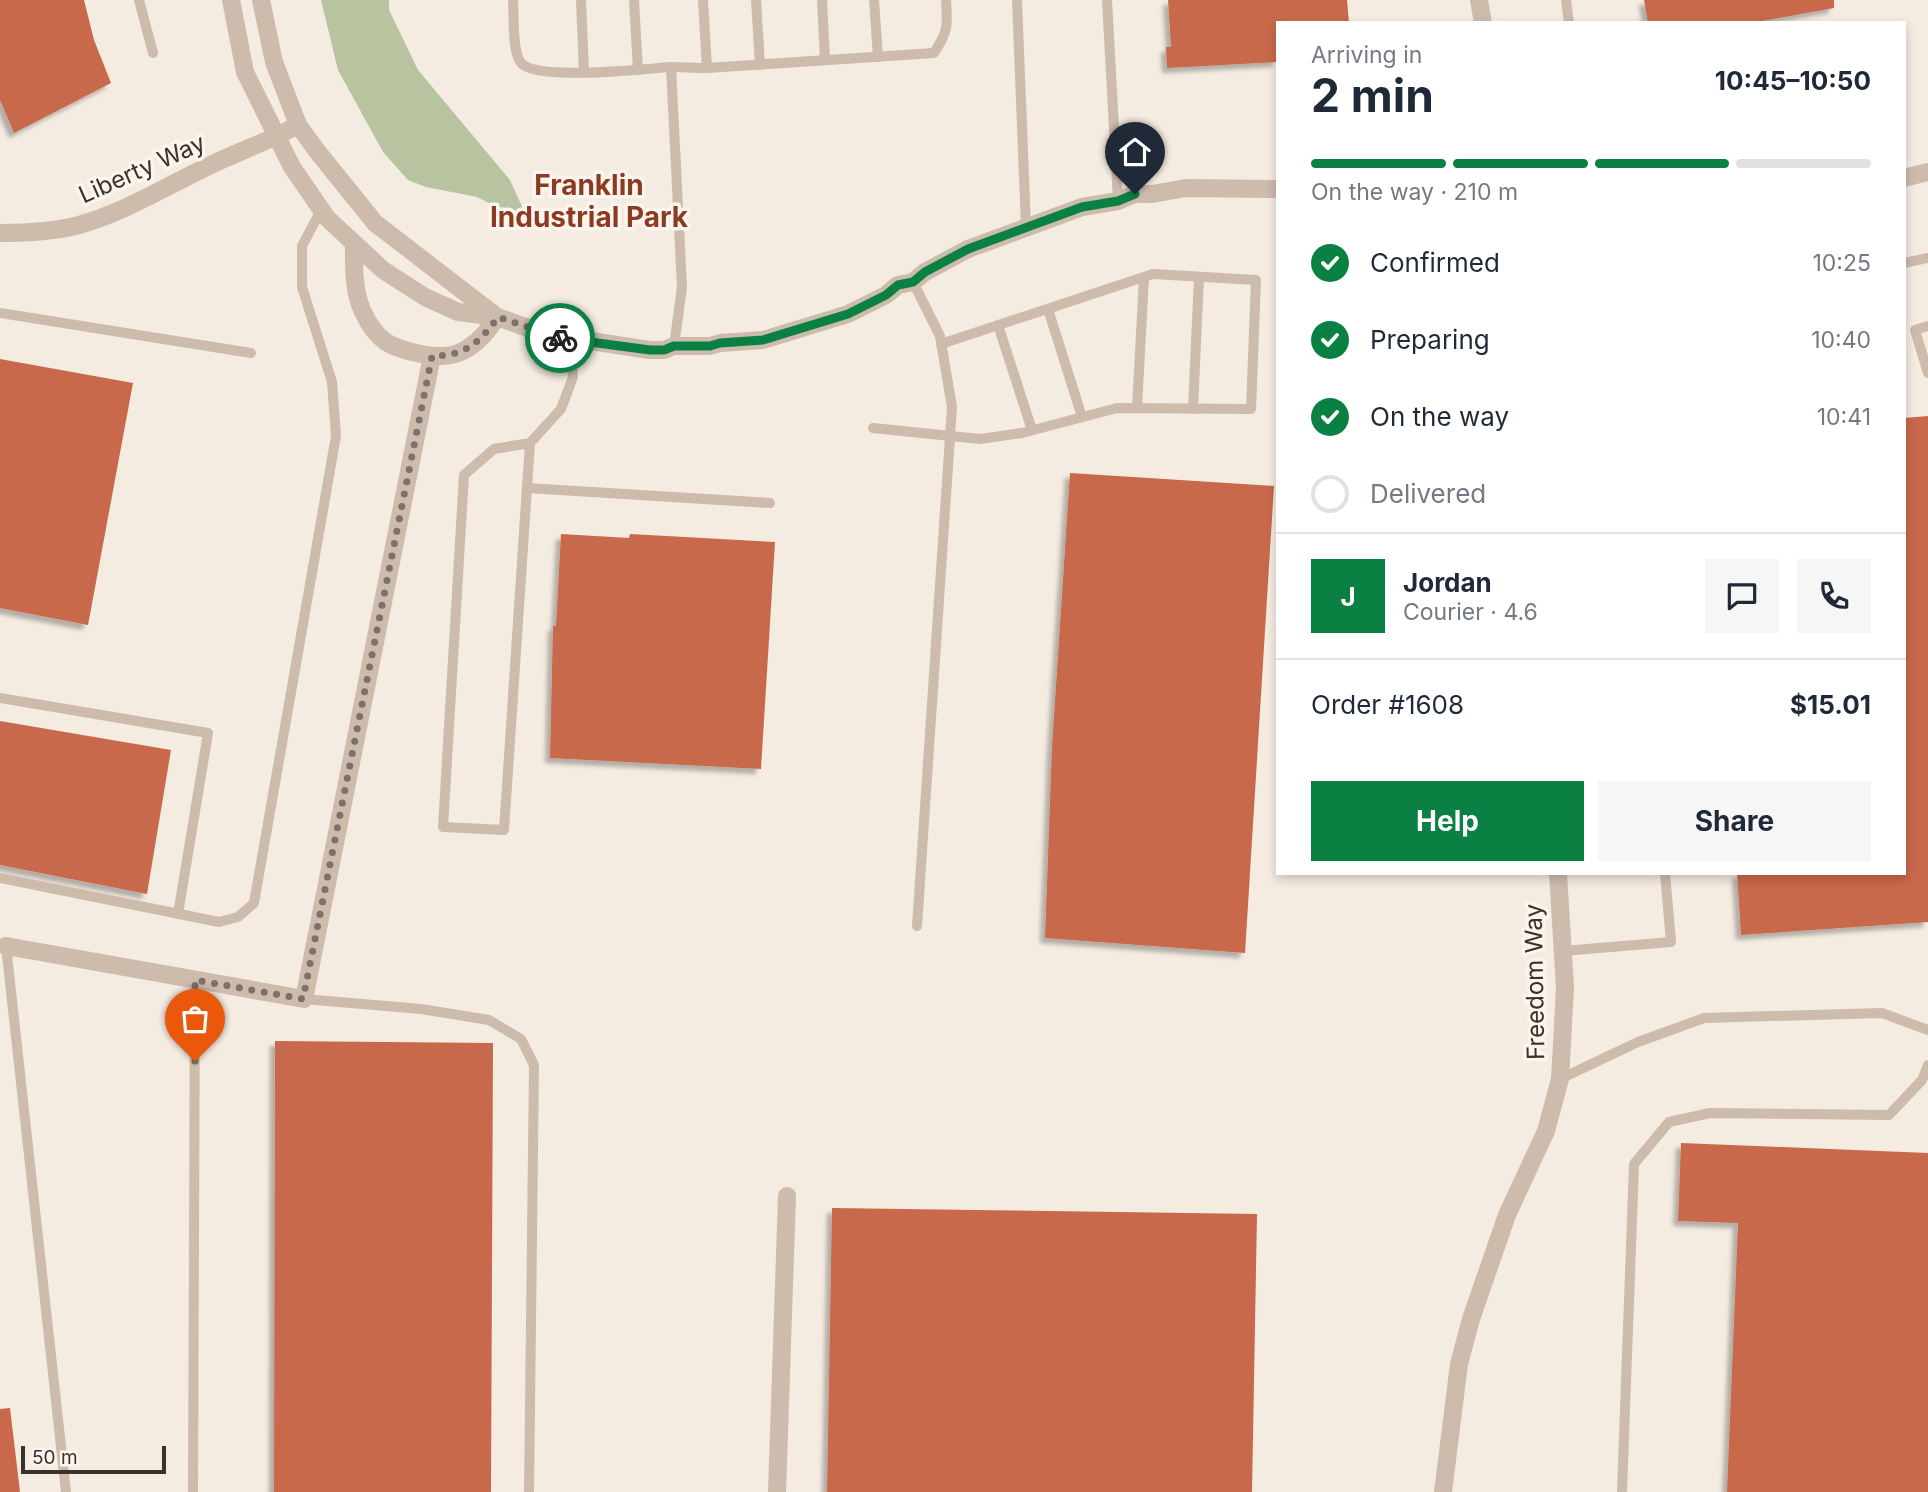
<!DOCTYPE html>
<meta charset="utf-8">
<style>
:root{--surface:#fff;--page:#f6f6f7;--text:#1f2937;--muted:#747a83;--line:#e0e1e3;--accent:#0b8043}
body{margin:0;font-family:Inter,sans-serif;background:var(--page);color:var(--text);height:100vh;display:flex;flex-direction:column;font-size:26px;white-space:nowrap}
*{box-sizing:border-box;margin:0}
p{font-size:23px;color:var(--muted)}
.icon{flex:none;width:38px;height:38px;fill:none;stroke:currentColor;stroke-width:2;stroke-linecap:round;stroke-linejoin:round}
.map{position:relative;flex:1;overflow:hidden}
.side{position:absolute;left:1276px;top:21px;width:630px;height:854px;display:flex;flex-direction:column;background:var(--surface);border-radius:0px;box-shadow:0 4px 10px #0003}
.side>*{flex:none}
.scale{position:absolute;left:21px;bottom:18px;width:145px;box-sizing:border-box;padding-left:7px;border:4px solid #3b302b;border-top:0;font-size:19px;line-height:24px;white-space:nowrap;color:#3b302b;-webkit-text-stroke:5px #fbf5ee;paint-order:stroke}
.pin{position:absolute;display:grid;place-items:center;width:60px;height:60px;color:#fff;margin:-72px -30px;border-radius:50% 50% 50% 0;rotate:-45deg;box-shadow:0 0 7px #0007}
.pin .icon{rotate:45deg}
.courier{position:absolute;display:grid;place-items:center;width:70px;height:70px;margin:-35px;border:5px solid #0b8043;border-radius:50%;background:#fff;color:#222;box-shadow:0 2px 9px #0007}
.overview em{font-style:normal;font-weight:700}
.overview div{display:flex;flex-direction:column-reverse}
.overview{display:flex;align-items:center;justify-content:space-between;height:119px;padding:0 35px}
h1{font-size:46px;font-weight:700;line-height:52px}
.bar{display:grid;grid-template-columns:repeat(4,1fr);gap:10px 7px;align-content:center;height:84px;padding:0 35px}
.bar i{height:9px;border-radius:5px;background:var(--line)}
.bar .on{background:var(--accent)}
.bar p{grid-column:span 4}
.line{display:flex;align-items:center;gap:18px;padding:0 35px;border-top:2px solid var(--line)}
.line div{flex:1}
.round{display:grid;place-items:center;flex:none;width:74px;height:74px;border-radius:0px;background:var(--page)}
ol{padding:0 35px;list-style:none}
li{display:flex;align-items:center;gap:21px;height:77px}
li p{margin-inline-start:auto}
li .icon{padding:7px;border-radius:50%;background:var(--accent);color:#fff;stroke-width:4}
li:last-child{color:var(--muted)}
li i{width:38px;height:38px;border:4px solid var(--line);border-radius:50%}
.primary-button{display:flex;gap:14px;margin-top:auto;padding:14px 35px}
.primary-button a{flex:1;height:80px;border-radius:0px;background:var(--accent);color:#fff;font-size:28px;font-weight:700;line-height:80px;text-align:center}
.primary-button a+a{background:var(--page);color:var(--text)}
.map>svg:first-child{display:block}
.green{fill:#b8c4a0}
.building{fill:#c8694b;filter:url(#shadow)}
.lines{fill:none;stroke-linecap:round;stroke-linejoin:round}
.lane{stroke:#cdbbac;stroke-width:10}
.street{stroke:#cdbbac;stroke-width:18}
.done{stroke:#7c716b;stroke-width:7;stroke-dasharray:0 12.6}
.route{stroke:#0b8043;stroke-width:9}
.labels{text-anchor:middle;stroke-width:7;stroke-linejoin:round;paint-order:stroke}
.street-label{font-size:24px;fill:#3b302b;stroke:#fbf5ee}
.quarter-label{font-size:28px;font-weight:bold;fill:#8c3b22;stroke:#fbf5ee}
</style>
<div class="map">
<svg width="1928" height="1492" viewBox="0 0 1928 1492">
<defs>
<filter id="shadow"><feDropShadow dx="-5" dy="5" stdDeviation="2" flood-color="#0004"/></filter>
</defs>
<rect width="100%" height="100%" fill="#f4ebe1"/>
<path class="green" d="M321 0H389V10L418 70 510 180 524 211 507 212 477 197 426 187 408 180 383 152 338 70Z"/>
<g class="building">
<path d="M0 0H84L94 40 111 83 14 133 0 100Z"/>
<path d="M1168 0H1347L1349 23H1278V62L1167 68 1166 47H1171Z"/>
<path d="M1644 0H1834V8L1751 23H1648Z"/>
<path d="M0 359 133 383 88 625 0 608Z"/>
<path d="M1928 416V922L1741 935 1737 873H1904V418Z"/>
<path d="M1070 473 1274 486 1245 953 1045 938 1052 747Z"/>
<path d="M561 534 629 538 630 534 775 542 761 769 550 758 553 626H556Z"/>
<path d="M0 721 171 750 147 894 0 865Z"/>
<path d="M275 1041 493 1043 491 1492H274Z"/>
<path d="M1681 1143 1928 1153V1492H1727L1738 1223 1678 1221Z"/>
<path d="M832 1208 1257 1214 1252 1492H827Z"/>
<path d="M10 1408 20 1492H0V1409Z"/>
</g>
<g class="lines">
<g class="lane">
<path d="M139 0 153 53"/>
<path d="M513 0C514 15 512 53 521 63 536 81 644 69 669 67 682 67 694 68 707 68L934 53C948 32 948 25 946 0"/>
<path d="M581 0 584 72"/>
<path d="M634 0 638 70"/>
<path d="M703 0 707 68"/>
<path d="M756 0 760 65"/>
<path d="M822 0 825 60"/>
<path d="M874 0 878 57"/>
<path d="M1017 0 1026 227"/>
<path d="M1107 0 1118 201"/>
<path d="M1566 0 1569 23"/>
<path d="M671 67 682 287 674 346"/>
<path d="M1904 263 1928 258"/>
<path d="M913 282 940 336 952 407 917 926"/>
<path d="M1048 309 1082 417"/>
<path d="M0 313 251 353"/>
<path d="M998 325 1032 430"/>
<path d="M1928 326 1915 330 1928 373"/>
<path d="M1137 408 1144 277"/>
<path d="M1193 409 1199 277"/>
<path d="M873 428 980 439 1022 433 1117 408 1251 409 1256 280 1153 274 941 344"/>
<path d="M530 443 504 830 443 827 464 475 494 449 530 443 561 409 573 377 570 340"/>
<path d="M527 488 770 503"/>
<path d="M0 698 208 733 178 914"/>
<path d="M0 878 219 922 238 917 254 903 336 436 332 382 302 287V246L321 210"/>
<path d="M4 946H6L66 1492"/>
<path d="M1563 951 1671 942 1665 873"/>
<path d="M304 999 421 1009 489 1020 521 1039 534 1065 529 1492"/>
<path d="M1560 1079 1638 1042 1704 1018 1882 1013 1928 1030"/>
<path d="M193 1492 195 980"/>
<path d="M1622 1492 1634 1164 1669 1122 1710 1113 1889 1115 1922 1080 1928 1065"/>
</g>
<g class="street">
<path d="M231 0 245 72 292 167 327 218 383 270 425 297 458 312 497 317 553 337 570 340H584L650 350H664L674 346H710L720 343 763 340 848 314 886 295 898 285 913 282 925 272 968 249 1082 207 1118 201 1135 194H1152L1186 188 1278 189"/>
<path d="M261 0 274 62 298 125 317 151 375 223 497 317"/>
<path d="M1479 0 1483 23"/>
<path d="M1904 178 1928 172"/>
<path d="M0 233C27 233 53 232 79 225 128 211 170 184 215 163 243 150 271 140 298 125"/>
<path d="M354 243C354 266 353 291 363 312 377 342 391 348 421 354 437 357 453 358 468 348 481 340 489 329 497 317"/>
<path d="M6 946 304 999 432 356"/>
<path d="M777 1492 787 1196"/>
<path d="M1443 1492 1459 1364 1471 1319 1507 1215 1546 1131 1560 1079 1565 988 1558 873"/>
</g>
</g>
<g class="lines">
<path class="done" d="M195 1061V980L303 999 432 356C465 356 479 343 498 317L560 338"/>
<path class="route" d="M560 338 650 350H664L674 346H710L720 343 763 340 848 314 886 295 898 285 913 282 925 272 968 249 1082 207 1118 201 1135 194"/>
</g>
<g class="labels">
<g class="street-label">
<text transform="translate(142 169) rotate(-24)" y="8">Liberty Way</text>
<text transform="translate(1535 982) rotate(-91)" y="8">Freedom Way</text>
</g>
<g class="quarter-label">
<text x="589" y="195">Franklin<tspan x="589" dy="32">Industrial Park</tspan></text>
</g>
</g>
</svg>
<div class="scale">50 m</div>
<div class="pin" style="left:195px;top:1061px;background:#ea580c"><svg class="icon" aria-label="bag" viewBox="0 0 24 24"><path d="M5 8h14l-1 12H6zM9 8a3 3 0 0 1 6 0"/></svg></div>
<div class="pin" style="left:1135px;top:194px;background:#1f2937"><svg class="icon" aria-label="home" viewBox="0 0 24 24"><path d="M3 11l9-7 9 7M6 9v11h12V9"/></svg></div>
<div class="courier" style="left:560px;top:338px"><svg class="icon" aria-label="bike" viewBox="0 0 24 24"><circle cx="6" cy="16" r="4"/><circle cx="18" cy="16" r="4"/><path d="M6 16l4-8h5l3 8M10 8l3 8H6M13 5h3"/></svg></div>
<section class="side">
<div class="overview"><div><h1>2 min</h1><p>Arriving in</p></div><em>10:45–10:50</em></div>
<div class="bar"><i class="on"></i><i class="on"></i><i class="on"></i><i></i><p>On the way · 210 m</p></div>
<ol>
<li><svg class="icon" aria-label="check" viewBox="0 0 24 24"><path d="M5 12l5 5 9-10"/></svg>Confirmed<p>10:25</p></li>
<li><svg class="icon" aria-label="check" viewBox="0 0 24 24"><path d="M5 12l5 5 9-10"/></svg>Preparing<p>10:40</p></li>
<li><svg class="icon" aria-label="check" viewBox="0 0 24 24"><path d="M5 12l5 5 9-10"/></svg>On the way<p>10:41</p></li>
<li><i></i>Delivered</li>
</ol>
<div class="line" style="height:126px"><b class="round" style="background:var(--accent);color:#fff">J</b><div><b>Jordan</b><p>Courier · 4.6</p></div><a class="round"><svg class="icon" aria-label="chat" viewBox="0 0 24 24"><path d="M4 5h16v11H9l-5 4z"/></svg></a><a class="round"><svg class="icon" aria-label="phone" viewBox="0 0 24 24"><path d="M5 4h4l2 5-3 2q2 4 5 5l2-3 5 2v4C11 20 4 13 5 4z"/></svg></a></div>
<div class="line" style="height:91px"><div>Order #1608</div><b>$15.01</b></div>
<div class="primary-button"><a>Help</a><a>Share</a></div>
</section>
</div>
